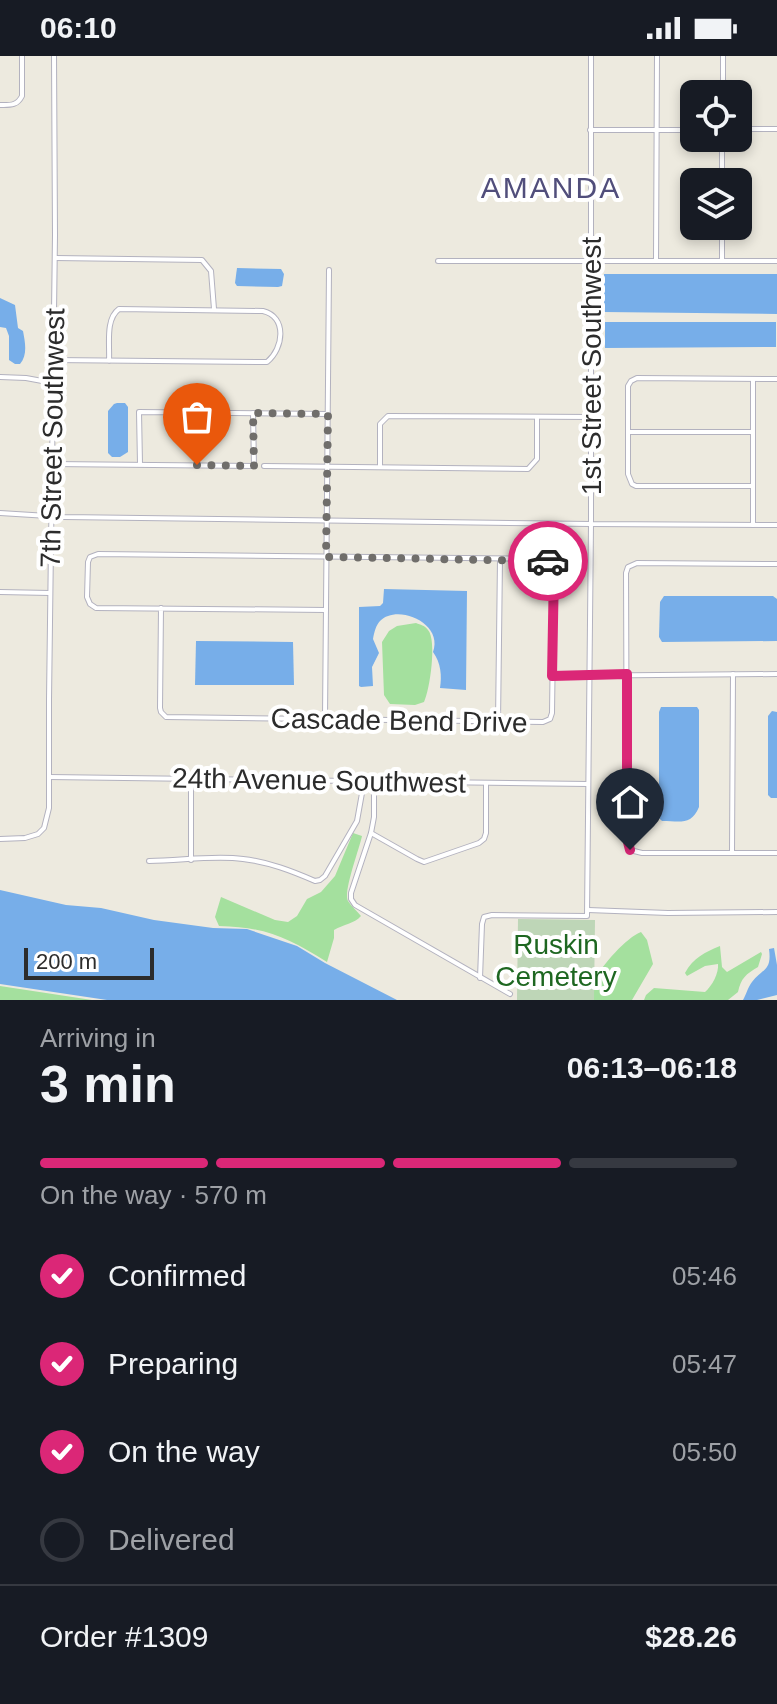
<!DOCTYPE html>
<meta charset="utf-8">
<style>
:root{--surface:#171b24;--page:#242831;--text:#f1f3f6;--muted:#9ea1a6;--line:#363941;--accent:#db2777}
body{margin:0;font-family:Arial,sans-serif;background:var(--page);color:var(--text);height:100vh;display:flex;flex-direction:column;font-size:30px;white-space:nowrap}
*{box-sizing:border-box;margin:0}
p{font-size:26px;color:var(--muted)}
.icon{flex:none;width:44px;height:44px;fill:none;stroke:currentColor;stroke-width:2;stroke-linecap:round;stroke-linejoin:round}
.map{position:relative;height:944px;overflow:hidden}
.side{display:flex;flex-direction:column;background:var(--surface);flex:1}
.side>*{flex:none}
.tools{position:absolute;left:680px;top:24px;display:grid;gap:16px}
.tools a{display:grid;place-items:center;width:72px;height:72px;border-radius:12px;background:var(--surface);box-shadow:0 4px 12px #0003;font-size:40px}
.scale{position:absolute;left:24px;bottom:20px;width:130px;box-sizing:border-box;padding-left:8px;border:4px solid #2c2c2c;border-top:0;font-size:22px;line-height:28px;white-space:nowrap;color:#2c2c2c;-webkit-text-stroke:6px #fff;paint-order:stroke}
.pin{position:absolute;display:grid;place-items:center;width:68px;height:68px;color:#fff;margin:-82px -34px;border-radius:50% 50% 50% 0;rotate:-45deg;box-shadow:0 0 8px #0007}
.pin .icon{rotate:45deg}
.courier{position:absolute;display:grid;place-items:center;width:80px;height:80px;margin:-40px;border:6px solid #db2777;border-radius:50%;background:#fff;color:#222;box-shadow:0 2px 10px #0007}
.head em{font-style:normal;font-weight:600}
.head div{display:flex;flex-direction:column-reverse}
.head{display:flex;align-items:center;justify-content:space-between;height:136px;padding:0 40px}
h1{font-size:52px;font-weight:600;line-height:60px}
.bar{display:grid;grid-template-columns:repeat(4,1fr);gap:12px 8px;align-content:center;height:96px;padding:0 40px}
.bar i{height:10px;border-radius:6px;background:var(--line)}
.bar .on{background:var(--accent)}
.bar p{grid-column:span 4}
.line{display:flex;align-items:center;gap:20px;padding:0 40px;border-top:2px solid var(--line)}
.line div{flex:1}
ol{padding:0 40px;list-style:none}
li{display:flex;align-items:center;gap:24px;height:88px}
li p{margin-inline-start:auto}
li .icon{padding:8px;border-radius:50%;background:var(--accent);color:#fff;stroke-width:4}
li:last-child{color:var(--muted)}
li i{width:44px;height:44px;border:4px solid var(--line);border-radius:50%}
.status{display:flex;justify-content:space-between;align-items:center;height:56px;padding:0 40px;background:var(--surface);direction:ltr}
.status svg{height:22px;fill:currentColor}
.map>svg:first-child{display:block}
.green{fill:#a4e09e}
.cemetery{fill:#bed6b7}
.water{fill:#77aee9}
.lines{fill:none;stroke-linecap:round;stroke-linejoin:round}
.minor-casing{stroke:#b3b2bf;stroke-width:6}
.tertiary-casing{stroke:#b3b2bf;stroke-width:6}
.minor{stroke:#fff;stroke-width:4}
.tertiary{stroke:#fff;stroke-width:4}
.done{stroke:#706e6b;stroke-width:8;stroke-dasharray:0 14.4}
.route{stroke:#db2777;stroke-width:10}
.labels{text-anchor:middle;stroke-width:8;stroke-linejoin:round;paint-order:stroke}
.street-label{font-size:28px;fill:#2c2c2c;stroke:#fff}
.park-label{font-size:28px;fill:#1e6721;stroke:#fff}
.neighbourhood-label{font-size:30px;letter-spacing:2px;fill:#514e7b;stroke:#fff}
</style>
<div class="status"><b>06:10</b><svg viewBox="0 0 49 12"><path d="M0 12V9h3v3zM5 12V6h3v6zM10 12V3h3v9zM15 12V0h3v12zM26 1h20v11H26zM47 4h2v5h-2z"/></svg></div>
<div class="map">
<svg width="777" height="944" viewBox="0 0 777 944">
<rect width="100%" height="100%" fill="#edeadf"/>
<g class="green">
<path d="M416 567C421 569 424 569 428 574 437 584 430 634 424 646L415 649 390 648 384 639 382 586 389 575 397 570Z"/>
<path d="M353 777 362 780C359 794 343 836 348 845 351 850 357 855 361 860 354 868 344 868 334 874V882L327 906C288 882 266 871 219 870L215 861 221 841 275 864 288 866 297 860 307 843 321 836 335 820Z"/>
<path d="M641 876 647 884 653 908 632 944H594C594 938 593 930 595 924 601 910 627 881 641 876Z"/>
<path d="M720 890 722 911 727 916 761 896 762 898 758 911C746 918 741 922 738 936L728 944H644L646 939 654 932 705 936C712 930 719 917 718 908L705 910 687 920 685 917C693 902 705 896 720 890Z"/>
<path d="M0 930 92 944H0Z"/>
</g>
<path class="cemetery" d="M518 863 595 864 594 944H517Z"/>
<g class="water">
<path d="M237 212 281 213 284 218 282 230 278 231 237 230 235 227Z"/>
<path d="M604 218H777V258L604 256Z"/>
<path d="M0 242 15 249 18 272 23 275C25 286 28 299 20 308H15L9 304V280L6 272 0 271Z"/>
<path d="M605 266H776V291L605 292Z"/>
<path d="M117 347H125L128 351V396L120 401H112L108 397V355L114 348Z"/>
<path d="M384 533 467 535 466 634 440 632C442 620 441 607 433 596 444 567 397 547 380 565 376 569 374 577 373 583L379 597 372 611 373 630 361 631 359 630V551L380 550 383 547Z"/>
<path d="M664 540H773L777 543V585L662 586 659 581 660 546Z"/>
<path d="M196 585 293 586 294 629H195Z"/>
<path d="M661 651H697L699 654V751C691 770 680 765 662 765L659 762V656Z"/>
<path d="M772 655 777 656V742H771L768 739V660Z"/>
<path d="M0 834 66 849 101 852 154 864 213 872 247 873 297 890 325 907 397 944H107L0 928Z"/>
<path d="M774 892 777 909V939L757 944H743C746 939 748 931 752 926 763 912 772 915 769 893Z"/>
</g>
<g class="lines">
<g class="minor-casing">
<g id="minor">
<path d="M723 38V0"/>
<path d="M0 49C10 49 17 50 22 40V0"/>
<path d="M738 73H777"/>
<path d="M590 74H694"/>
<path d="M722 82V126"/>
<path d="M722 170V205"/>
<path d="M55 202 202 204 211 215 214 253"/>
<path d="M438 205H777"/>
<path d="M656 205 657 0"/>
<path d="M53 304 267 306C284 292 287 261 263 255L119 253C105 263 110 289 109 305"/>
<path d="M0 321 26 322 53 327"/>
<path d="M753 324V469"/>
<path d="M628 376H753"/>
<path d="M52 408 254 410 253 357"/>
<path d="M140 408 139 356 328 358"/>
<path d="M264 410 528 413 537 403V361"/>
<path d="M380 411V368L388 360 591 361"/>
<path d="M753 430H636L632 428 628 418V330L631 325 637 322 777 323"/>
<path d="M0 457 64 461 591 468 587 860 492 859 484 861 482 868 480 922"/>
<path d="M777 508 637 507 628 511 626 517 627 782 630 794 642 797H777"/>
<path d="M0 536 50 537"/>
<path d="M161 552 160 652 161 656 166 661 543 666 550 663 552 657 554 513 550 505 544 503 98 498 90 501 88 506 87 541 90 548 96 552 326 554"/>
<path d="M552 620 777 618"/>
<path d="M325 663 329 214"/>
<path d="M498 666 500 503"/>
<path d="M49 721 588 728"/>
<path d="M374 725V761L371 777 351 837V843L355 849 510 938"/>
<path d="M371 777 417 803 424 806 479 787 484 783 486 777V727"/>
<path d="M0 783 25 782 38 778 44 772 49 752V644L55 179 54 0"/>
<path d="M732 797 733 618"/>
<path d="M191 804V722"/>
<path d="M149 805C180 805 212 799 243 803 269 806 292 815 315 825L320 824 325 820 357 765 364 726"/>
<path d="M588 854 668 857 777 856"/>
</g>
</g>
<g class="tertiary-casing">
<path id="tertiary" d="M591 0V468L777 469"/>
</g>
<use href="#minor" class="minor"/>
<use href="#tertiary" class="tertiary"/>
</g>
<g class="lines">
<path class="done" d="M197 409 254 410 253 357 328 358 326 501 548 505"/>
<path class="route" d="M548 505 553 508 554 513 552 620 627 618V782L630 794"/>
</g>
<g class="labels">
<g class="street-label">
<text transform="translate(591 310) rotate(-90)" y="10">1st Street Southwest</text>
<text transform="translate(52 382) rotate(-89)" y="10">7th Street Southwest</text>
<text transform="translate(399 664) rotate(1)" y="10">Cascade Bend Drive</text>
<text transform="translate(319 724) rotate(1)" y="10">24th Avenue Southwest</text>
</g>
<g class="park-label">
<text x="556" y="898">Ruskin<tspan x="556" dy="32">Cemetery</tspan></text>
</g>
<g class="neighbourhood-label">
<text x="551" y="142">AMANDA</text>
</g>
</g>
</svg>
<div class="tools">
<a><svg class="icon" aria-label="locate" viewBox="0 0 24 24"><circle cx="12" cy="12" r="6"/><path d="M12 2v4M12 18v4M2 12h4M18 12h4"/></svg></a>
<a><svg class="icon" aria-label="layers" viewBox="0 0 24 24"><path d="M12 4l9 5-9 5-9-5zM3 14l9 5 9-5"/></svg></a>
</div>
<div class="scale">200 m</div>
<div class="pin" style="left:197px;top:409px;background:#ea580c"><svg class="icon" aria-label="bag" viewBox="0 0 24 24"><path d="M5 8h14l-1 12H6zM9 8a3 3 0 0 1 6 0"/></svg></div>
<div class="pin" style="left:630px;top:794px;background:#1f2937"><svg class="icon" aria-label="home" viewBox="0 0 24 24"><path d="M3 11l9-7 9 7M6 9v11h12V9"/></svg></div>
<div class="courier" style="left:548px;top:505px"><svg class="icon" aria-label="car" viewBox="0 0 24 24"><path d="M5 17H2v-5l4-1 3-4h7l3 4 3 1v5h-3M9 17h6M6 11h13"/><circle cx="7" cy="17" r="2"/><circle cx="17" cy="17" r="2"/></svg></div>
</div>
<section class="side">
<div class="head"><div><h1>3 min</h1><p>Arriving in</p></div><em>06:13–06:18</em></div>
<div class="bar"><i class="on"></i><i class="on"></i><i class="on"></i><i></i><p>On the way · 570 m</p></div>
<ol>
<li><svg class="icon" aria-label="check" viewBox="0 0 24 24"><path d="M5 12l5 5 9-10"/></svg>Confirmed<p>05:46</p></li>
<li><svg class="icon" aria-label="check" viewBox="0 0 24 24"><path d="M5 12l5 5 9-10"/></svg>Preparing<p>05:47</p></li>
<li><svg class="icon" aria-label="check" viewBox="0 0 24 24"><path d="M5 12l5 5 9-10"/></svg>On the way<p>05:50</p></li>
<li><i></i>Delivered</li>
</ol>
<div class="line" style="height:104px"><div>Order #1309</div><b>$28.26</b></div>
</section>
